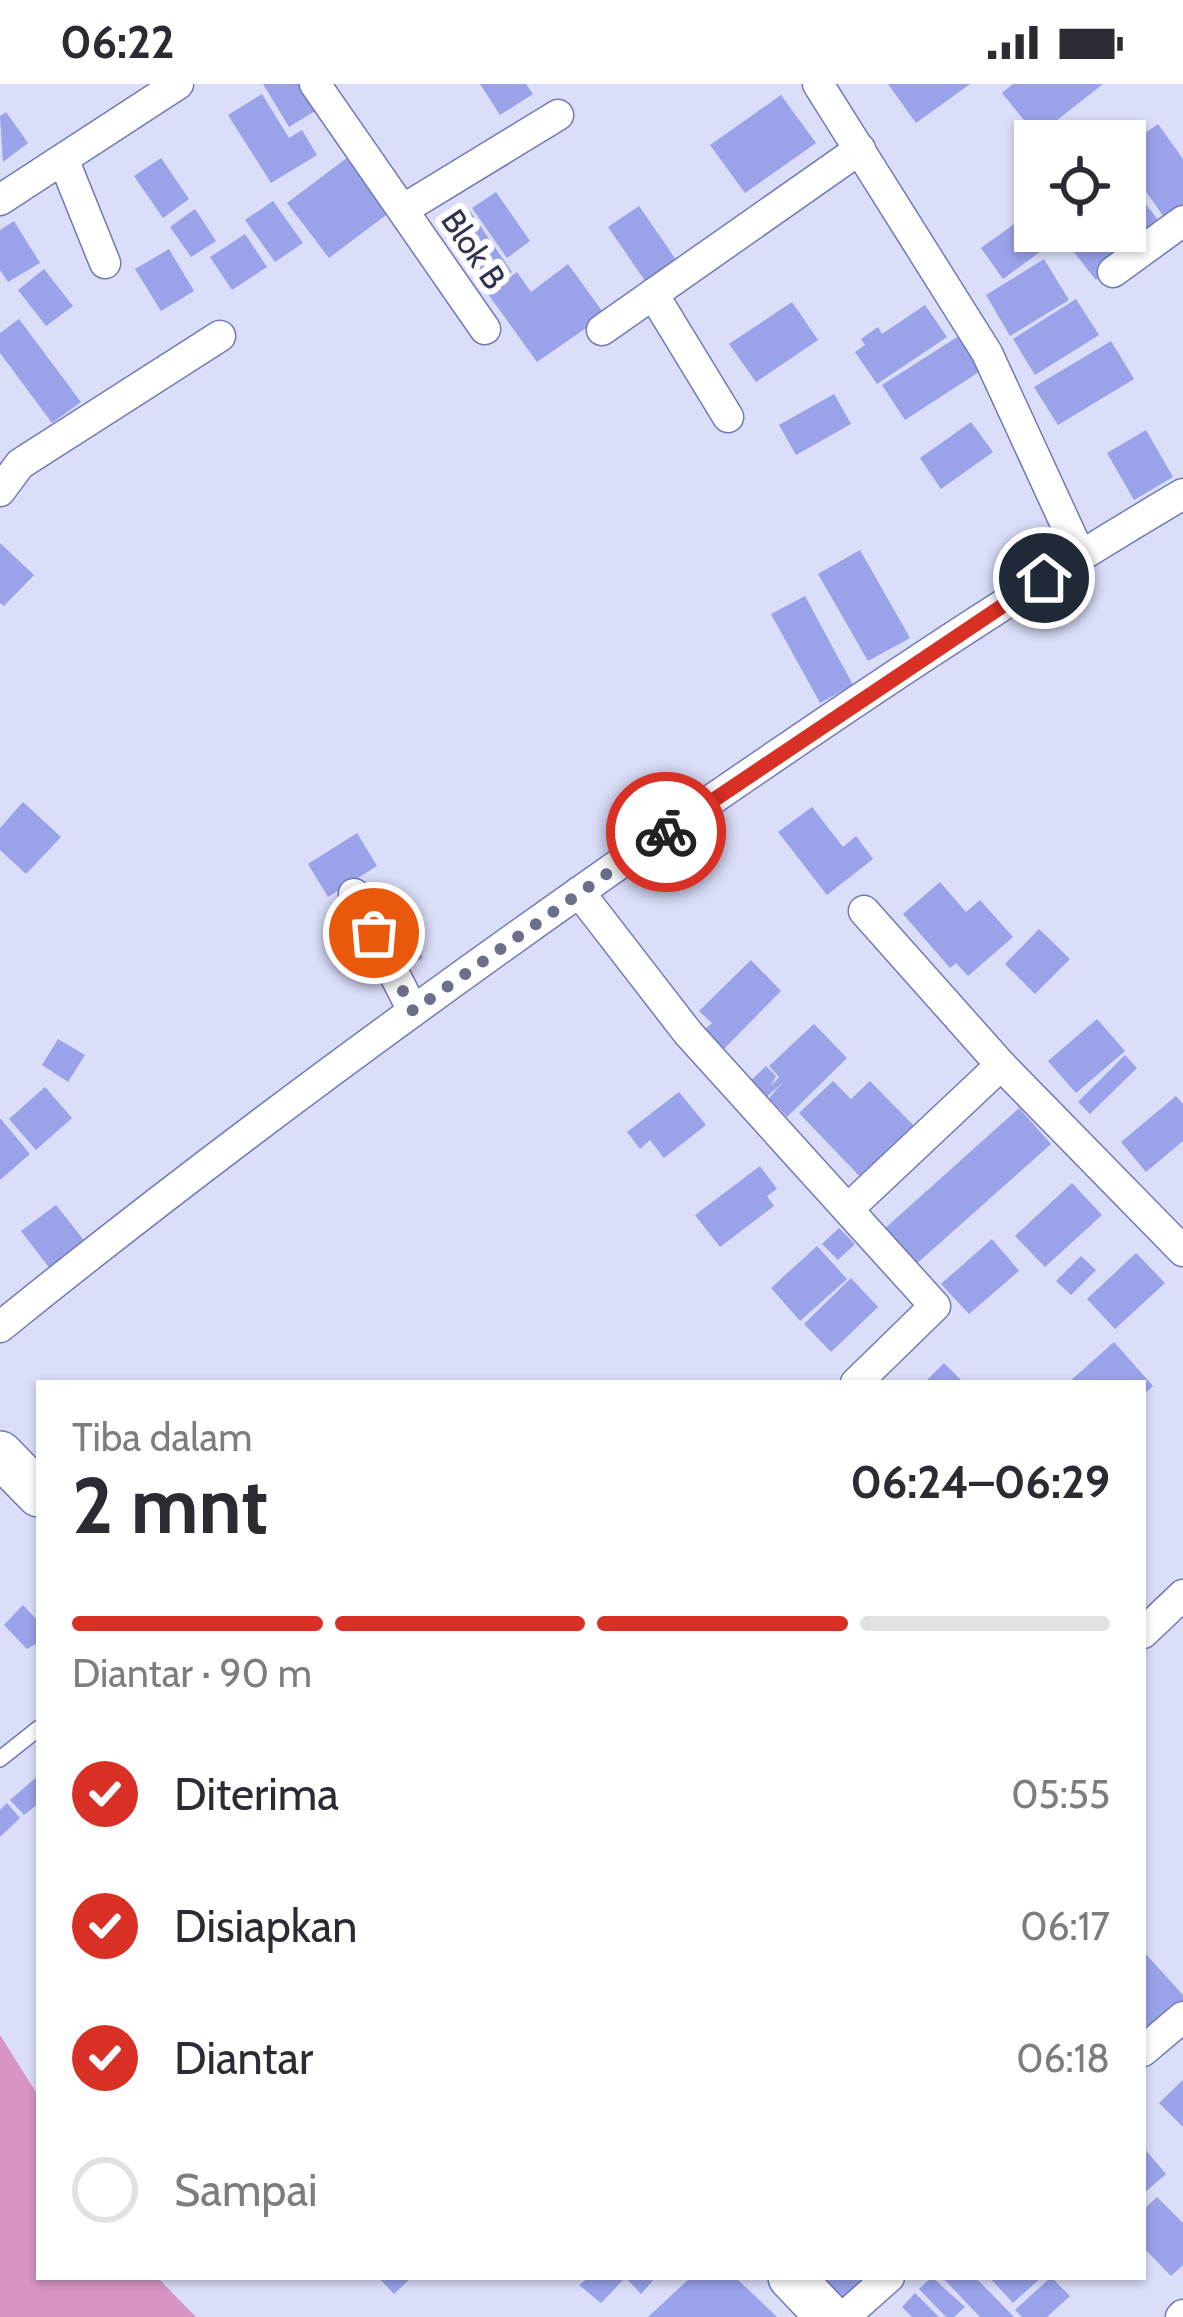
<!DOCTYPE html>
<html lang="id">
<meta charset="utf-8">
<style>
:root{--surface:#fff;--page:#f7f7f7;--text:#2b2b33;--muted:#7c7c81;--line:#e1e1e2;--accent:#d93025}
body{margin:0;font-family:Cabin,sans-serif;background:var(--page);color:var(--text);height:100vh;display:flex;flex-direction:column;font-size:45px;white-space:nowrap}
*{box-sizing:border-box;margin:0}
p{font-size:39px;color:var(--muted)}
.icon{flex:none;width:66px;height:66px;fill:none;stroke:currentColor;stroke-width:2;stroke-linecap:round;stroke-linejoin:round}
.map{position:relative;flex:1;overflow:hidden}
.panel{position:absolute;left:36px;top:1296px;width:1110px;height:900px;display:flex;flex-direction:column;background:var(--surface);border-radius:0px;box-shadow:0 3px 9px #0004}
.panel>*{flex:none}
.controls{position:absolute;left:1014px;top:36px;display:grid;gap:24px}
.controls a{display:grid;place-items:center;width:132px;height:132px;border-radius:0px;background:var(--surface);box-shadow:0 3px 9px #0004;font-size:60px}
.pin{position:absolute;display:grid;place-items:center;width:102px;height:102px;color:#fff;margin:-51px;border:6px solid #fff;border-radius:50%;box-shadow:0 3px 12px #0007}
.courier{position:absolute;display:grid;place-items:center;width:120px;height:120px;margin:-60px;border:9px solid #d93025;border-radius:50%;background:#fff;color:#222;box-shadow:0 3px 15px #0007}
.headline em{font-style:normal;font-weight:700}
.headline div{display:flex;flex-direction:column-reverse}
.headline{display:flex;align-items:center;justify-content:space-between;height:204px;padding:0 36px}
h1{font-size:78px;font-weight:700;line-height:90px}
.bar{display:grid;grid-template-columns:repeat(4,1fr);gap:18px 12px;align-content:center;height:144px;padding:0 36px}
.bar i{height:15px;border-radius:9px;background:var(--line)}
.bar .current{background:var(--accent)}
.bar p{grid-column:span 4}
ol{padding:0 36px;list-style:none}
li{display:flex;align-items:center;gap:36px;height:132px}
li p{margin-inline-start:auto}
li .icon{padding:12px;border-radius:50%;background:var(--accent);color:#fff;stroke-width:4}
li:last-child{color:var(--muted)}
li i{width:66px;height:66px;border:6px solid var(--line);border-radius:50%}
.status{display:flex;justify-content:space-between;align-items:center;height:84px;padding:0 60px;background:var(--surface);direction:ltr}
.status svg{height:33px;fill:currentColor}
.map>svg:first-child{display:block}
.water{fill:#d894c4}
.building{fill:#9aa2e9}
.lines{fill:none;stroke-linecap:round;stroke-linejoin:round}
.lane-casing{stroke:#7279b6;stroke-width:18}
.street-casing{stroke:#7279b6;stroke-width:33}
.secondary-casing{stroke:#7279b6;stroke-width:48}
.lane{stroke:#fff;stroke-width:15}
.street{stroke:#fff;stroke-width:30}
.secondary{stroke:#fff;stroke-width:45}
.done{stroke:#6b6f89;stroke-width:12;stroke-dasharray:0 21.6}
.route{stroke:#d93025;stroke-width:15}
.labels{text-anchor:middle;stroke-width:12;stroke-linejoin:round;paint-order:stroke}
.street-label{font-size:33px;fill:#2f334d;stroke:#fff}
</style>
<div class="status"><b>06:22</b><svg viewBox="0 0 49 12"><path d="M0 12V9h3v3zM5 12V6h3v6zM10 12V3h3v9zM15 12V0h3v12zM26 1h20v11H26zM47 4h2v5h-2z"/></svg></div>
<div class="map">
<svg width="1183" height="2233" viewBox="0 0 1183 2233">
<rect width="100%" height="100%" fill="#dadef9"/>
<path class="water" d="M0 1951 39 2013V2193H157L196 2233H0Z"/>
<g class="building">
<path d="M263 0H309L323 22 289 43Z"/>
<path d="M480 0H526L533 10 500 31Z"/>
<path d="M888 0H970L916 39Z"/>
<path d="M1013 0H1103L1037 52 1002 9Z"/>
<path d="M262 10 289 54 302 46 317 71 271 99 228 31Z"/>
<path d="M781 11 816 59 745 109 710 61Z"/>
<path d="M6 28 28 59 3 78 0 32Z"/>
<path d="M1158 40 1183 75V120L1164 133 1125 78V63Z"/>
<path d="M352 70 394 125 329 174 287 119Z"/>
<path d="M161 74 189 115 163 134 134 92Z"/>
<path d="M1130 100 1163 142 1138 161 1125 144V104Z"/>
<path d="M496 108 530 157 507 174 472 124Z"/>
<path d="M273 117 303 159 275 178 245 136Z"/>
<path d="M639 122 679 180 648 201 608 143Z"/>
<path d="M195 125 216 157 191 173 170 143Z"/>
<path d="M470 127 512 188 486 206 443 145Z"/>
<path d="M1028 130 1035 147 1051 160 1003 195 981 164Z"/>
<path d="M14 137 40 179 8 198 0 186V146Z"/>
<path d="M1057 147H1106L1126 172 1096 196Z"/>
<path d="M245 150 267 183 232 206 210 173Z"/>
<path d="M169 165 194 207 161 227 135 185Z"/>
<path d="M1044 175 1069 216 1010 252 986 211Z"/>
<path d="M568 180 605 231 537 278 488 210 517 188 531 208Z"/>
<path d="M44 185 73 222 46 242 18 206Z"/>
<path d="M1076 215 1099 251 1035 291 1013 255Z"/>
<path d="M792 218 818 256 756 298 729 260Z"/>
<path d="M925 221 947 253 877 300 855 268 865 261 861 255 878 243 882 250Z"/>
<path d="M19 235 81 318 52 339 0 269V249Z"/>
<path d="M962 250 985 284 905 336 882 301Z"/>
<path d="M1111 257 1134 295 1058 341 1034 303Z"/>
<path d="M834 310 851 340 796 371 779 341Z"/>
<path d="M971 338 993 368 941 405 920 374Z"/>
<path d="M1146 346 1173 393 1134 416 1107 369Z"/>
<path d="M0 459 34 491 4 522 0 519Z"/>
<path d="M860 466 910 554 868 577 818 490Z"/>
<path d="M805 512 853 601 820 619 771 530Z"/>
<path d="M23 718 61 753 26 790 0 766V744Z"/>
<path d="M812 723 843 763 856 752 873 775 827 811 778 748Z"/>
<path d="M357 749 377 782 328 813 308 780Z"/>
<path d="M940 798 966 828 980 816 1013 853 968 892 956 879 950 884 903 830Z"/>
<path d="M408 843 423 874 403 884 388 853Z"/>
<path d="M1039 845 1070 875 1035 910 1005 880Z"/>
<path d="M751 876 781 907 722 967 703 947 712 939 699 927Z"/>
<path d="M1097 935 1125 967 1076 1009 1048 977Z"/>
<path d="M814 940 847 974 787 1033 769 1014 783 998 761 1018 745 1002 766 982 776 992 771 1002 779 993 769 982Z"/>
<path d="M58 955 85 971 68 998 42 981Z"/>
<path d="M1125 971 1137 984 1090 1030 1078 1018Z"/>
<path d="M833 997 851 1015 870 997 920 1048 866 1099 799 1029Z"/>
<path d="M45 1003 72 1034 36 1066 9 1035Z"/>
<path d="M679 1008 706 1041 664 1074 650 1056 640 1065 627 1048Z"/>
<path d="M1176 1012 1183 1020V1057L1146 1088 1121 1058Z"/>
<path d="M1019 1024 1051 1060 914 1182 882 1147Z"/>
<path d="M0 1034 30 1070 0 1096Z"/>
<path d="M760 1082 777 1105 767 1112 774 1122 720 1163 695 1131Z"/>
<path d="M1072 1099 1102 1131 1045 1183 1015 1152Z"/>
<path d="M56 1121 86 1159 51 1186 21 1147Z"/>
<path d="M839 1144 855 1160 838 1176 822 1160Z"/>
<path d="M992 1155 1019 1187 969 1230 941 1200Z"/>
<path d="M817 1162 847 1195 800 1237 771 1204Z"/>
<path d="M1136 1169 1165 1199 1115 1245 1087 1215Z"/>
<path d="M1081 1172 1096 1186 1071 1211 1056 1197Z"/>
<path d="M851 1194 878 1223 831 1268 804 1240Z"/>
<path d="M1114 1258 1153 1302 1143 1311V1299H1068Z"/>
<path d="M944 1279 964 1299H924Z"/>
<path d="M23 1521 39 1538V1558L27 1565 4 1541Z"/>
<path d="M39 1691V1719L24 1731 10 1716Z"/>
<path d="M7 1719 20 1734 0 1753V1726Z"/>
<path d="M1143 1867 1183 1911V1921L1152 1948 1143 1938Z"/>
<path d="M1183 1996V2043L1159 2019Z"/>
<path d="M1143 2063 1166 2090 1143 2110Z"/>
<path d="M1157 2113 1183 2139V2181L1171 2192 1143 2163V2126Z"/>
<path d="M378 2193H412L394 2210Z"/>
<path d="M589 2193H620L623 2196 601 2219 579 2201Z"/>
<path d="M625 2193H656L641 2210Z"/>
<path d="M691 2193H735L777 2233H648Z"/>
<path d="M822 2193H886L852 2225Z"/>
<path d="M932 2193 965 2223 954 2233H946L919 2205Z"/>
<path d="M942 2193H975L1014 2233H980Z"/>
<path d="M989 2193H1042L1013 2219Z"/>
<path d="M1051 2193 1070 2212 1047 2233H1022L1015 2226Z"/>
<path d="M915 2209 939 2233H912L902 2223Z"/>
</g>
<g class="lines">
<g class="lane-casing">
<path id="lane" d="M0 1675 39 1644"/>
</g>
<g class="street-casing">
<g id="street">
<path d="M315 0 485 245"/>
<path d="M818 0 987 269 1080 471"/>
<path d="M64 77 105 179"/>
<path d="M0 116 178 0"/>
<path d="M404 125 558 31"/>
<path d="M1113 188 1183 137"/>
<path d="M653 210 728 333"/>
<path d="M602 246 860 65"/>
<path d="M0 407 20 380 220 252"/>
<path d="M579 808 688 949 935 1222 856 1299"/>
<path d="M354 810 413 927"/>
<path d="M864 827 1001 981 1183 1167"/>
<path d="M848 1125 1001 981"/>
<path d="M0 1243C215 1069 438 906 665 748 834 631 1005 515 1183 410"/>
<path d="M1143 1549 1183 1511"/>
<path d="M1143 1967 1183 1933"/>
<path d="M844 2233 889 2193"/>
<path d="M1181 2233 1183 2231"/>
</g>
</g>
<g class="secondary-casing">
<g id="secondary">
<path d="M0 1370 39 1410"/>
<path d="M791 2193 829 2233"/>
</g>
</g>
<use href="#lane" class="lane"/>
<use href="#street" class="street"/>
<use href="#secondary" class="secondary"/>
</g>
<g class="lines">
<path class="done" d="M374 849 413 927 666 748"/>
<path class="route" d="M666 748 1044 494"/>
</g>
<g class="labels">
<g class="street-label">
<text transform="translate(474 165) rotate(56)" y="12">Blok B</text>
</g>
</g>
</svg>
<div class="controls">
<a><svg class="icon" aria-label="locate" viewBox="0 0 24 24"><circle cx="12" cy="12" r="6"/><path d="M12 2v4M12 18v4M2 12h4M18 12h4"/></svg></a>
</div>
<div class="pin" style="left:374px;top:849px;background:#ea580c"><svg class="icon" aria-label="bag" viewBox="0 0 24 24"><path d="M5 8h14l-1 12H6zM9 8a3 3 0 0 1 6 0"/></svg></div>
<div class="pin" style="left:1044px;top:494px;background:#1f2937"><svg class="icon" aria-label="home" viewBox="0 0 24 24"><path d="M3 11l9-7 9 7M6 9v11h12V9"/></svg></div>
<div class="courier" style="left:666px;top:748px"><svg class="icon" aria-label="bike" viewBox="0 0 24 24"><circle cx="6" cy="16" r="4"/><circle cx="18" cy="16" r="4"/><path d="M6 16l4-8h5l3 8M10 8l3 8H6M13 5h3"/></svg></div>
<section class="panel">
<div class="headline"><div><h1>2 mnt</h1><p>Tiba dalam</p></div><em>06:24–06:29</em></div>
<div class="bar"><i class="current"></i><i class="current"></i><i class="current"></i><i></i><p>Diantar · 90 m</p></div>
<ol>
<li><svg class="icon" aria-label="check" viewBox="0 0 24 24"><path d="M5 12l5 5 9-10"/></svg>Diterima<p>05:55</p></li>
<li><svg class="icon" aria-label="check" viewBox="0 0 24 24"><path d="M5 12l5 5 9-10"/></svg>Disiapkan<p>06:17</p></li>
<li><svg class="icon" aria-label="check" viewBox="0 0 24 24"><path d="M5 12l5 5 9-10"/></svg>Diantar<p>06:18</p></li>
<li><i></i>Sampai</li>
</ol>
</section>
</div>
